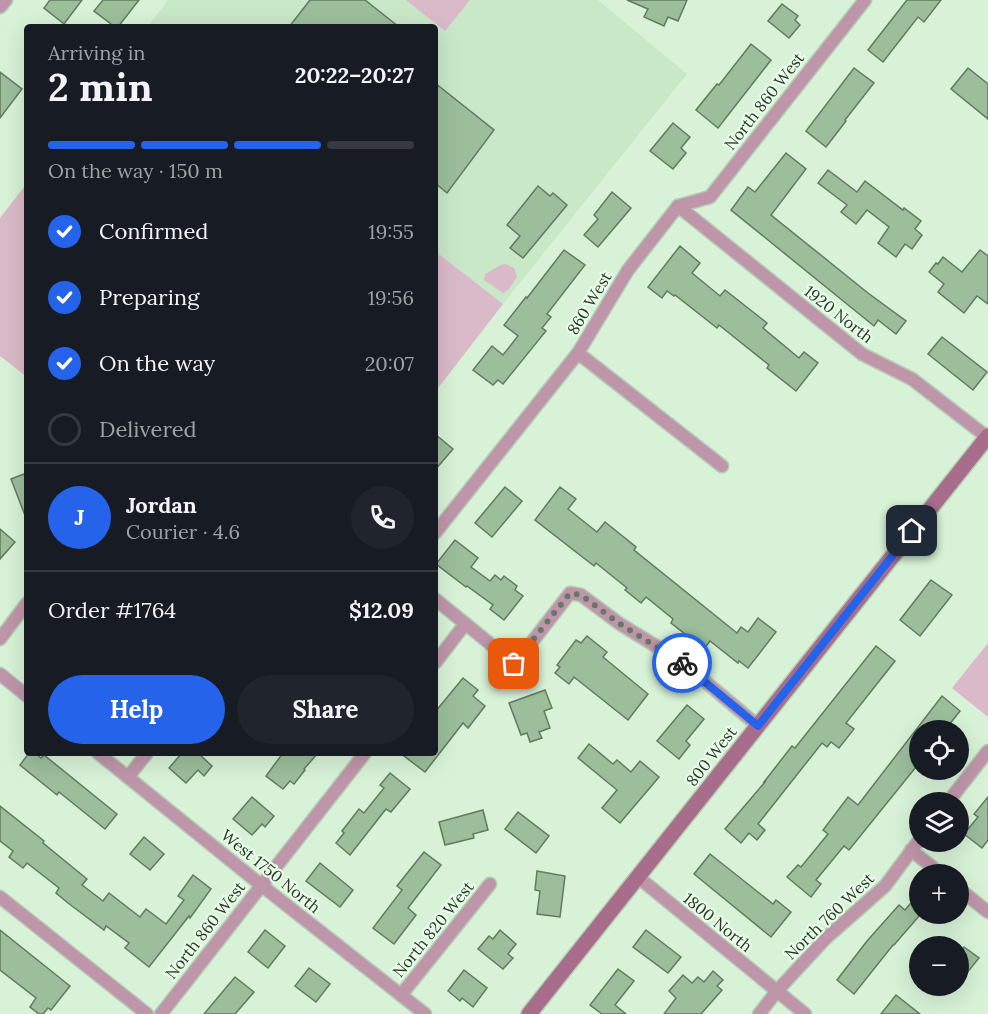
<!DOCTYPE html>
<meta charset="utf-8">
<style>
:root{--surface:#171b24;--page:#20242c;--text:#f1f3f6;--muted:#9ea1a6;--line:#363941;--accent:#2563eb}
body{margin:0;font-family:Lora,serif;background:var(--page);color:var(--text);height:100vh;display:flex;flex-direction:column;font-size:22px;white-space:nowrap}
*{box-sizing:border-box;margin:0}
p{font-size:20px;color:var(--muted)}
.icon{flex:none;width:33px;height:33px;fill:none;stroke:currentColor;stroke-width:2;stroke-linecap:round;stroke-linejoin:round}
.map{position:relative;flex:1;overflow:hidden}
.details{position:absolute;left:24px;top:24px;width:414px;height:732px;display:flex;flex-direction:column;background:var(--surface);border-radius:6px;box-shadow:0 6px 24px #0002}
.details>*{flex:none}
.fabs{position:absolute;left:909px;top:720px;display:grid;gap:12px}
.fabs a{display:grid;place-items:center;width:60px;height:60px;border-radius:50%;background:var(--surface);box-shadow:0 6px 24px #0002;font-size:30px}
.pin{position:absolute;display:grid;place-items:center;width:51px;height:51px;color:#fff;margin:-26px;border-radius:12px;box-shadow:0 3px 9px #0006}
.courier{position:absolute;display:grid;place-items:center;width:60px;height:60px;margin:-30px;border:4px solid #2563eb;border-radius:50%;background:#fff;color:#222;box-shadow:0 2px 8px #0007}
.summary em{font-style:normal;font-weight:700}
.summary div{display:flex;flex-direction:column-reverse}
.summary{display:flex;align-items:center;justify-content:space-between;height:102px;padding:0 24px}
h1{font-size:39px;font-weight:700;line-height:45px}
.bar{display:grid;grid-template-columns:repeat(4,1fr);gap:9px 6px;align-content:center;height:72px;padding:0 24px}
.bar i{height:8px;border-radius:4px;background:var(--line)}
.bar .current{background:var(--accent)}
.bar p{grid-column:span 4}
.line{display:flex;align-items:center;gap:15px;padding:0 24px;border-top:2px solid var(--line)}
.line div{flex:1}
.round{display:grid;place-items:center;flex:none;width:63px;height:63px;border-radius:32px;background:var(--page)}
ol{padding:0 24px;list-style:none}
li{display:flex;align-items:center;gap:18px;height:66px}
li p{margin-inline-start:auto}
li .icon{padding:6px;border-radius:50%;background:var(--accent);color:#fff;stroke-width:4}
li:last-child{color:var(--muted)}
li i{width:33px;height:33px;border:3px solid var(--line);border-radius:50%}
.cta{display:flex;gap:12px;margin-top:auto;padding:12px 24px}
.cta a{flex:1;height:69px;border-radius:36px;background:var(--accent);color:#fff;font-size:24px;font-weight:700;line-height:69px;text-align:center}
.cta a+a{background:var(--page);color:var(--text)}
.map>svg:first-child{display:block}
.built{fill:#c9e8c8}
.green{fill:#dabac8}
.building{fill:#9cbe9b;stroke:#627a62;stroke-width:1.5}
.lines{fill:none;stroke-linecap:round;stroke-linejoin:round}
.street-casing{stroke:#b5ccb5;stroke-width:15}
.secondary-casing{stroke:#b5ccb5;stroke-width:18}
.street{stroke:#bf96a9;stroke-width:12}
.secondary{stroke:#a86d8a;stroke-width:15}
.done{stroke:#687868;stroke-width:6;stroke-dasharray:0 10.8}
.route{stroke:#2563eb;stroke-width:8}
.labels{text-anchor:middle;stroke-width:4.5;stroke-linejoin:round;paint-order:stroke}
.street-label{font-size:16px;fill:#2c362c;stroke:#e8fde7}
</style>
<div class="map">
<svg width="988" height="1014" viewBox="0 0 988 1014">
<rect width="100%" height="100%" fill="#d7f2d7"/>
<path class="built" d="M168 0H407L445 30 470 0H598L687 74 503 304 435 251V27H152L149 25Z"/>
<g class="green">
<path d="M406 0H470L445 31Z"/>
<path d="M27 183V377L0 356V218Z"/>
<path d="M435 251 503 304 435 392Z"/>
<path d="M506 264 514 268 517 277 509 289 503 293 484 280 485 274C493 271 496 265 506 264Z"/>
<path d="M988 643V717L952 688Z"/>
</g>
<g class="building">
<path d="M50 0H82L64 24 44 8Z"/>
<path d="M103 0H139L118 27H115L94 11Z"/>
<path d="M310 0H365L399 27H289Z"/>
<path d="M627 0H687L678 21 668 17 664 26 644 17 648 9Z"/>
<path d="M907 0H941L924 22 918 17 883 62 868 50Z"/>
<path d="M782 4 798 16 795 20 800 25 789 38 768 21Z"/>
<path d="M751 44 771 60 718 128 696 110 717 84 719 85Z"/>
<path d="M854 68 874 83 845 120 846 121 826 147 806 131Z"/>
<path d="M968 68 988 84V119L951 89Z"/>
<path d="M0 72 22 89 0 118Z"/>
<path d="M435 83 494 130 447 193 435 183Z"/>
<path d="M673 123 690 137 681 148 686 153 673 169 650 151Z"/>
<path d="M786 153 806 169 771 215 868 293 906 321 896 334 878 320 874 326 731 210 748 187 755 192Z"/>
<path d="M828 170 857 192 865 181 903 210 904 208 921 221 915 229 922 235 912 249 905 244 896 257 878 243 889 227 867 210 856 224 841 212 847 205 818 183Z"/>
<path d="M538 186 550 196 553 193 567 205 523 258 510 248 520 236 507 225Z"/>
<path d="M612 192 631 208 598 247 584 235 598 219 594 215Z"/>
<path d="M680 246 700 263 692 273 720 296 725 290 767 323 763 328 799 358 804 352 818 363 796 391 767 368 769 365 719 325 717 328 675 295 674 296 667 291 662 298 648 287Z"/>
<path d="M564 250 585 265 547 314 551 317 542 328 546 331 503 384 498 380 493 385 473 370 492 346 503 355 518 336 504 325 526 297 527 298Z"/>
<path d="M980 250 988 256V304L977 296 964 313 938 292 944 284 929 272 936 263 938 264 943 257 962 272Z"/>
<path d="M942 337 987 372 973 390 928 354Z"/>
<path d="M435 434 453 449 435 470Z"/>
<path d="M24 474 27 481 26 518 11 479Z"/>
<path d="M505 487 522 501 492 537 475 523Z"/>
<path d="M560 487 576 499 568 509 597 532 605 522 636 547 634 550 737 633 741 627 748 632 758 618 776 632 748 668 739 661 738 663 710 641 704 649 671 623 673 619 646 597 641 603 625 590 627 588 596 563 594 566 535 520Z"/>
<path d="M0 529 15 542 0 559Z"/>
<path d="M455 540 478 558 471 567 490 581 495 575 501 580 504 576 517 586 515 590 523 596 504 620 490 609 493 605 467 586 466 587 436 564Z"/>
<path d="M931 580 952 595 920 636 900 620Z"/>
<path d="M587 636 607 652 603 657 648 694 628 720 574 677 569 684 555 673 560 667 557 665 576 640 581 643Z"/>
<path d="M876 646 895 661 846 723 854 729 839 748 831 742 827 747 822 743 758 824 765 830 757 840 749 833 741 843 725 829 765 782H764L792 746 795 748Z"/>
<path d="M463 678 478 690 473 696 485 706 468 728 463 723 425 772 400 753H435V712Z"/>
<path d="M545 690 552 708 544 711 550 728 539 732 542 738 530 742 527 733 521 735 509 703Z"/>
<path d="M942 696 960 711 945 730H920V762L849 850 844 846 816 880 821 884 811 897 787 877 798 865 801 867 828 834 823 830 848 797 858 805Z"/>
<path d="M687 705 704 719 686 741 690 745 679 759 657 741Z"/>
<path d="M589 744 613 764 617 760 631 772 640 761 659 777 620 823 602 808 617 790 578 758Z"/>
<path d="M29 753H35L41 758 44 755 117 814 105 829 59 792 57 795 20 765Z"/>
<path d="M182 753H198L212 766 204 776 198 770 186 783 169 768Z"/>
<path d="M283 753H318L304 769 305 770 294 784 290 781 283 789 266 776Z"/>
<path d="M390 773 410 789 391 812 386 809 350 855 336 843 344 833 342 831 359 809 364 813 384 788 380 785Z"/>
<path d="M252 797 274 816 265 827 262 824 252 835 233 819Z"/>
<path d="M988 797V840L982 848 964 834 978 817 974 814Z"/>
<path d="M0 806 44 841 43 843 87 879 82 885 103 901 109 893 140 917 146 909 166 924 184 900 178 896 193 875 211 889 190 918 189 916 149 967 125 948 129 943 106 926 104 930 68 903 56 893 59 888 27 863 23 868 9 857 13 851 0 841Z"/>
<path d="M483 810 488 830 473 834 474 838 445 845 439 822Z"/>
<path d="M518 812 549 836 536 853 505 829Z"/>
<path d="M144 837 164 854 150 870 130 854Z"/>
<path d="M424 852 441 865 408 908 416 915 394 944 373 928 402 890 397 886Z"/>
<path d="M710 854 773 904 776 900 791 912 771 937 694 874Z"/>
<path d="M320 863 353 890 340 907 306 881Z"/>
<path d="M537 871 565 876 560 917 537 914 540 891 535 890Z"/>
<path d="M920 892V915L894 945H893L854 994 837 980 867 941 899 905 905 910Z"/>
<path d="M0 930 70 986 51 1010 48 1008 43 1014H39L30 1007 36 998 0 970Z"/>
<path d="M265 930 285 946 268 968 248 952Z"/>
<path d="M500 930 516 944 508 954 513 958 503 969 478 949 489 936 493 939Z"/>
<path d="M646 930 681 957 668 973 633 947Z"/>
<path d="M964 947 979 958 958 984V954Z"/>
<path d="M309 968 330 984 316 1002 295 986Z"/>
<path d="M618 969 634 981 615 1005 626 1014H602L590 1005Z"/>
<path d="M464 970 487 988 473 1007 462 998 460 1001 448 991Z"/>
<path d="M713 971 723 980 717 986 722 990 701 1014H664L676 998 669 991 683 975 692 983 698 977 704 982Z"/>
<path d="M235 977 254 992 235 1014H204Z"/>
<path d="M896 995 920 1014H881Z"/>
</g>
<g class="lines">
<g class="street-casing">
<g id="street">
<path d="M0 7 6 0"/>
<path d="M678 206 862 354 912 379 987 437"/>
<path d="M678 206 710 197 865 0"/>
<path d="M578 353 722 466"/>
<path d="M435 533 578 353 628 270 678 206"/>
<path d="M435 599 515 664 570 593 581 595 620 624 682 662 758 726"/>
<path d="M0 639 27 603"/>
<path d="M435 663 465 624"/>
<path d="M0 674 27 696"/>
<path d="M98 753 261 885 425 1014"/>
<path d="M128 777 147 753"/>
<path d="M948 802 988 751"/>
<path d="M911 850 941 874"/>
<path d="M638 877 805 1014"/>
<path d="M958 888 988 912"/>
<path d="M0 897 147 1014"/>
<path d="M401 995 490 884"/>
<path d="M161 1014 365 753"/>
<path d="M759 1014 777 991 826 938 885 886 920 839"/>
</g>
</g>
<g class="secondary-casing">
<path id="secondary" d="M529 1014 988 436"/>
</g>
<use href="#street" class="street"/>
<use href="#secondary" class="secondary"/>
</g>
<g class="lines">
<path class="done" d="M514 664 570 593 581 595 620 624 682 663"/>
<path class="route" d="M682 663 758 726 912 531"/>
</g>
<g class="labels">
<g class="street-label">
<text transform="translate(764 101) rotate(-52)" y="6">North 860 West</text>
<text transform="translate(589 303) rotate(-59)" y="6">860 West</text>
<text transform="translate(839 314) rotate(38)" y="6">1920 North</text>
<text transform="translate(711 756) rotate(-52)" y="6">800 West</text>
<text transform="translate(271 871) rotate(39)" y="6">West 1750 North</text>
<text transform="translate(829 916) rotate(-44)" y="6">North 760 West</text>
<text transform="translate(718 922) rotate(39)" y="6">1800 North</text>
<text transform="translate(433 929) rotate(-51)" y="6">North 820 West</text>
<text transform="translate(205 930) rotate(-52)" y="6">North 860 West</text>
</g>
</g>
</svg>
<div class="fabs">
<a><svg class="icon" aria-label="locate" viewBox="0 0 24 24"><circle cx="12" cy="12" r="6"/><path d="M12 2v4M12 18v4M2 12h4M18 12h4"/></svg></a>
<a><svg class="icon" aria-label="layers" viewBox="0 0 24 24"><path d="M12 4l9 5-9 5-9-5zM3 14l9 5 9-5"/></svg></a>
<a>+</a>
<a>−</a>
</div>
<div class="pin" style="left:514px;top:664px;background:#ea580c"><svg class="icon" aria-label="bag" viewBox="0 0 24 24"><path d="M5 8h14l-1 12H6zM9 8a3 3 0 0 1 6 0"/></svg></div>
<div class="pin" style="left:912px;top:531px;background:#1f2937"><svg class="icon" aria-label="home" viewBox="0 0 24 24"><path d="M3 11l9-7 9 7M6 9v11h12V9"/></svg></div>
<div class="courier" style="left:682px;top:663px"><svg class="icon" aria-label="bike" viewBox="0 0 24 24"><circle cx="6" cy="16" r="4"/><circle cx="18" cy="16" r="4"/><path d="M6 16l4-8h5l3 8M10 8l3 8H6M13 5h3"/></svg></div>
<section class="details">
<div class="summary"><div><h1>2 min</h1><p>Arriving in</p></div><em>20:22–20:27</em></div>
<div class="bar"><i class="current"></i><i class="current"></i><i class="current"></i><i></i><p>On the way · 150 m</p></div>
<ol>
<li><svg class="icon" aria-label="check" viewBox="0 0 24 24"><path d="M5 12l5 5 9-10"/></svg>Confirmed<p>19:55</p></li>
<li><svg class="icon" aria-label="check" viewBox="0 0 24 24"><path d="M5 12l5 5 9-10"/></svg>Preparing<p>19:56</p></li>
<li><svg class="icon" aria-label="check" viewBox="0 0 24 24"><path d="M5 12l5 5 9-10"/></svg>On the way<p>20:07</p></li>
<li><i></i>Delivered</li>
</ol>
<div class="line" style="height:108px"><b class="round" style="background:var(--accent);color:#fff">J</b><div><b>Jordan</b><p>Courier · 4.6</p></div><a class="round"><svg class="icon" aria-label="phone" viewBox="0 0 24 24"><path d="M5 4h4l2 5-3 2q2 4 5 5l2-3 5 2v4C11 20 4 13 5 4z"/></svg></a></div>
<div class="line" style="height:78px"><div>Order #1764</div><b>$12.09</b></div>
<div class="cta"><a>Help</a><a>Share</a></div>
</section>
</div>
